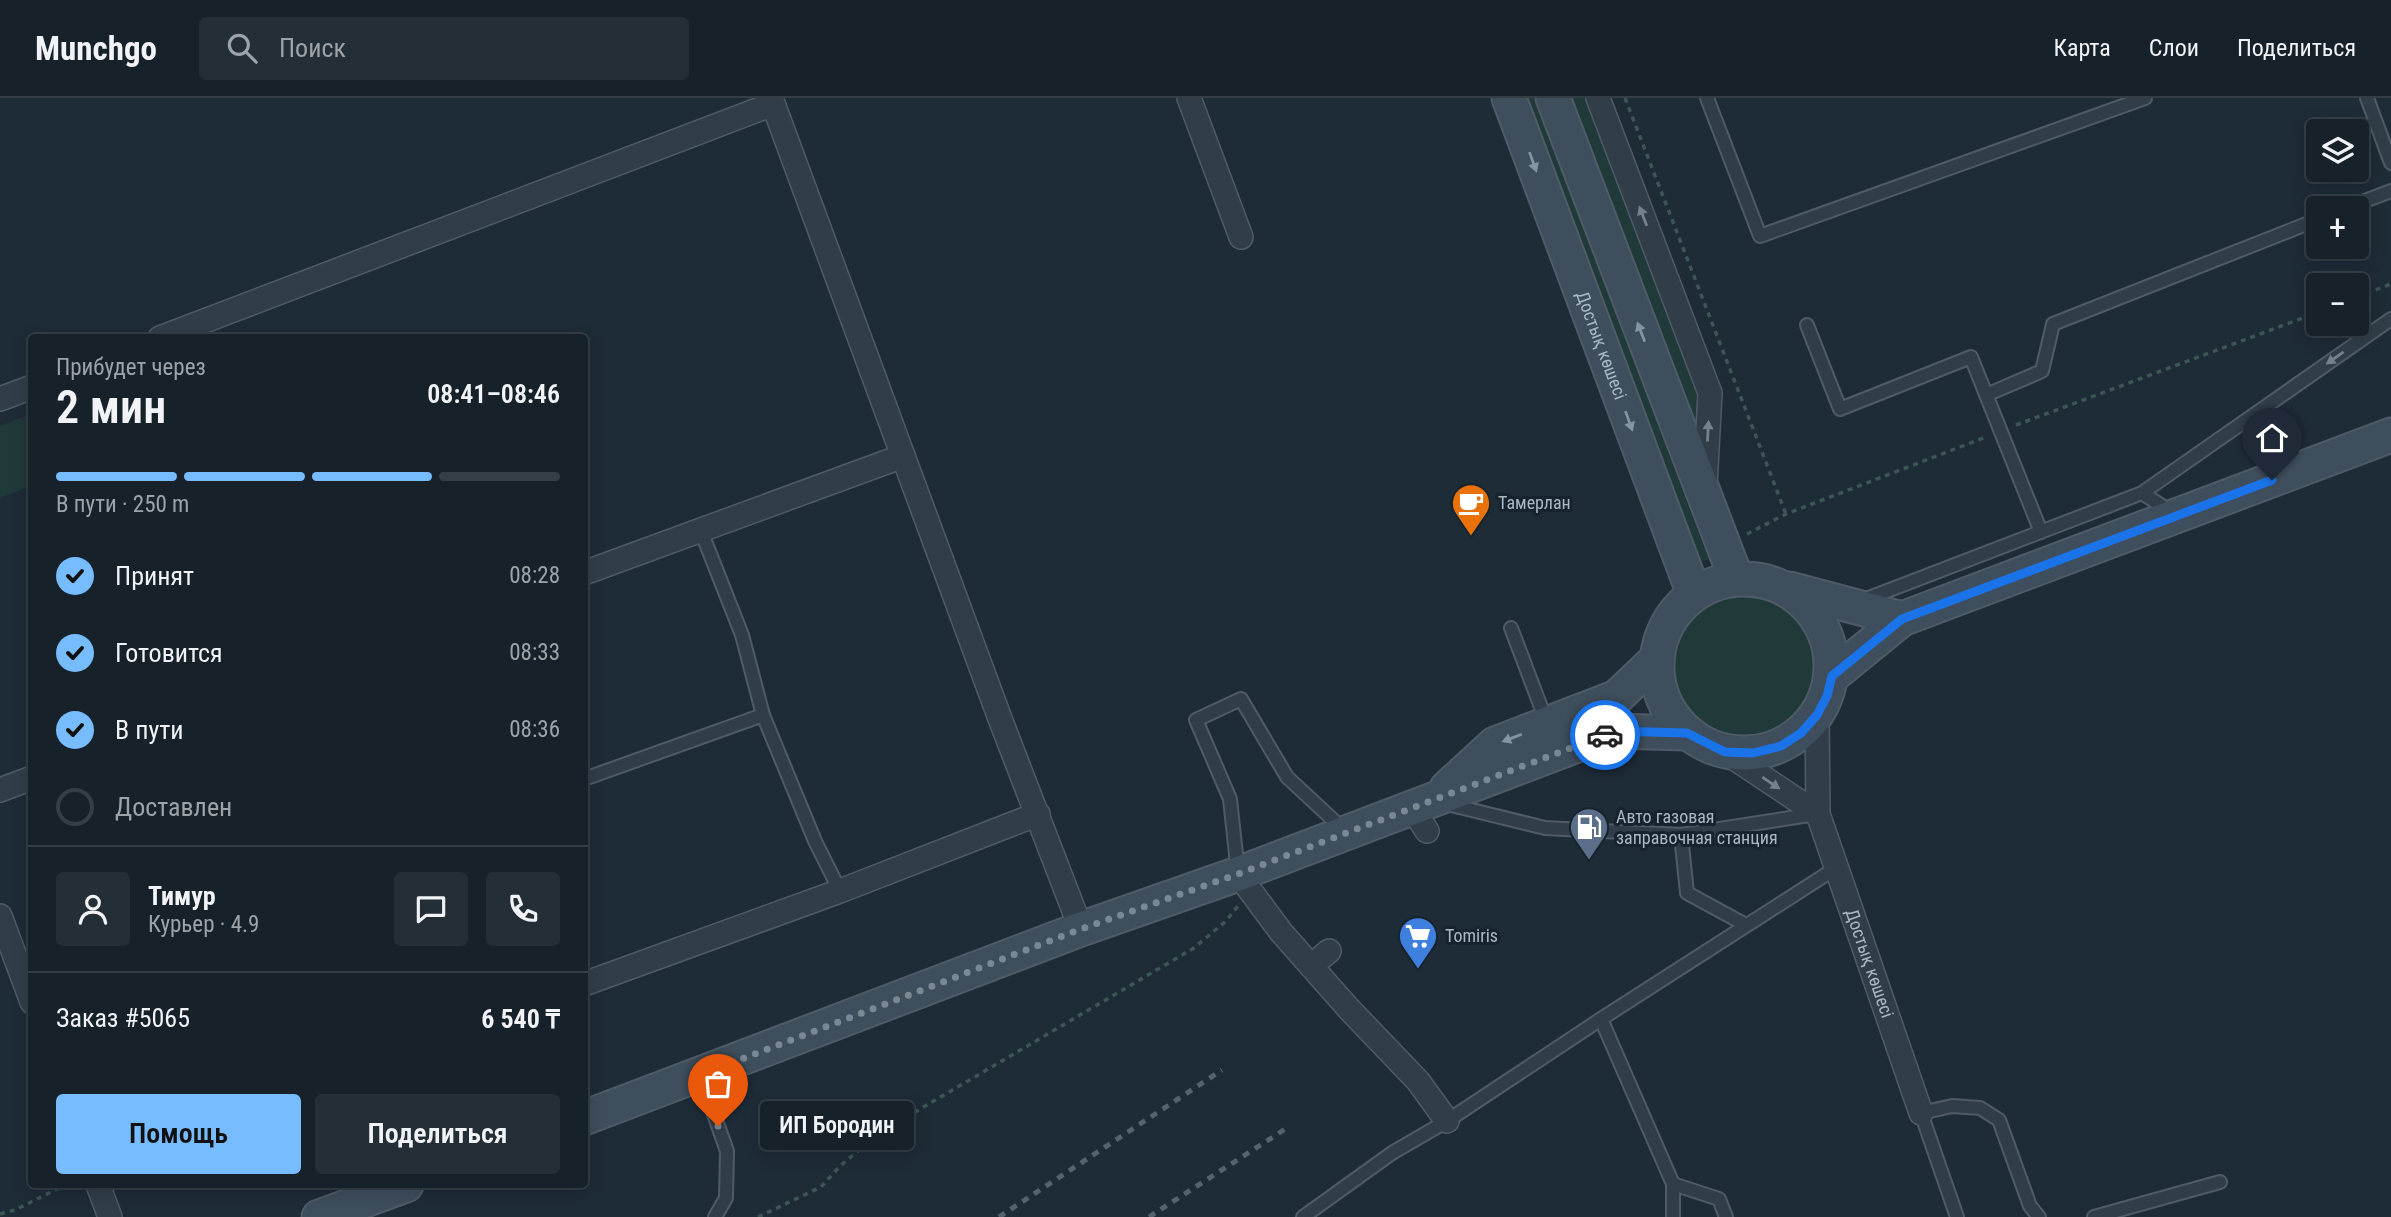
<!DOCTYPE html>
<html lang="ru">
<meta charset="utf-8">
<style>
:root{--surface:#16212a;--page:#232e36;--text:#f1f3f6;--muted:#9ea3a8;--line:#353e47;--accent:#77bcff}
body{margin:0;font-family:"Roboto Condensed",sans-serif;background:var(--page);color:var(--text);height:100vh;display:flex;flex-direction:column;font-size:26px;white-space:nowrap}
*{box-sizing:border-box;margin:0}
p{font-size:23px;color:var(--muted)}
.icon{flex:none;width:38px;height:38px;fill:none;stroke:currentColor;stroke-width:2;stroke-linecap:round;stroke-linejoin:round}
.map{position:relative;flex:1;overflow:hidden}
.side{position:absolute;left:28px;top:236px;width:560px;height:854px;display:flex;flex-direction:column;background:var(--surface);border-radius:7px;box-shadow:0 4px 18px #0003,0 0 0 2px var(--line)}
.side>*{flex:none}
.tools{position:absolute;left:2306px;top:21px;display:grid;gap:14px}
.tools a{display:grid;place-items:center;width:63px;height:63px;border-radius:7px;background:var(--surface);box-shadow:0 4px 18px #0003,0 0 0 2px var(--line);font-size:35px}
.pin{position:absolute;display:grid;place-items:center;width:60px;height:60px;color:#fff;margin:-72px -30px;border-radius:50% 50% 50% 0;rotate:-45deg;box-shadow:0 0 7px #0007}
.pin .icon{rotate:45deg}
.courier{position:absolute;display:grid;place-items:center;width:70px;height:70px;margin:-35px;border:5px solid #1a73e8;border-radius:50%;background:#fff;color:#222;box-shadow:0 2px 9px #0007}
.bubble{position:absolute;height:49px;border-radius:7px;background:var(--surface);box-shadow:0 4px 18px #0003,0 0 0 2px var(--line);font-size:23px;font-weight:600;line-height:49px;text-align:center}
.summary em{font-style:normal;font-weight:600}
.summary div{display:flex;flex-direction:column-reverse}
.summary{display:flex;align-items:center;justify-content:space-between;height:119px;padding:0 28px}
h1{font-size:46px;font-weight:600;line-height:52px}
.bar{display:grid;grid-template-columns:repeat(4,1fr);gap:10px 7px;align-content:center;height:84px;padding:0 28px}
.bar i{height:9px;border-radius:5px;background:var(--line)}
.bar .selected{background:var(--accent)}
.bar p{grid-column:span 4}
.line{display:flex;align-items:center;gap:18px;padding:0 28px;border-top:2px solid var(--line)}
.line div{flex:1}
.round{display:grid;place-items:center;flex:none;width:74px;height:74px;border-radius:7px;background:var(--page)}
ol{padding:0 28px;list-style:none}
li{display:flex;align-items:center;gap:21px;height:77px}
li p{margin-inline-start:auto}
li .icon{padding:7px;border-radius:50%;background:var(--accent);color:#111;stroke-width:4}
li:last-child{color:var(--muted)}
li i{width:38px;height:38px;border:4px solid var(--line);border-radius:50%}
.cta{display:flex;gap:14px;margin-top:auto;padding:14px 28px}
.cta a{flex:1;height:80px;border-radius:7px;background:var(--accent);color:#111;font-size:28px;font-weight:600;line-height:80px;text-align:center}
.cta a+a{background:var(--page);color:var(--text)}
header{display:flex;align-items:center;gap:42px;box-sizing:border-box;height:98px;padding:0 35px;background:var(--surface);border-bottom:2px solid var(--line)}
header strong{font-size:33px}
nav{display:flex;gap:38px;margin-inline-start:auto;font-size:24px}
.search{width:490px;height:63px;background:var(--page);display:flex;align-items:center;gap:18px;box-sizing:border-box;padding:0 24px;border-radius:7px;color:var(--muted);font-size:26px}
.map>svg:first-child{display:block}
.green{fill:#203939}
.lines{fill:none;stroke-linecap:round;stroke-linejoin:round}
.lane-casing{stroke:#4f5c67;stroke-width:16}
.street-casing{stroke:#4f5c67;stroke-width:26}
.secondary-casing{stroke:#4f5c67;stroke-width:37}
.path{stroke:#3d5656;stroke-width:3.5;stroke-dasharray:5 5;stroke-linecap:butt}
.lane{stroke:#313e49;stroke-width:12}
.street{stroke:#313e49;stroke-width:23}
.secondary{stroke:#3f4e5c;stroke-width:33}
.rail{stroke:#536370;stroke-width:5;stroke-dasharray:7 7;stroke-linecap:butt}
.oneway{fill:#8594a1}
.oneway2{fill:#74828e}
.done{stroke:#7a8894;stroke-width:7;stroke-dasharray:0 12.6}
.route{stroke:#1a73e8;stroke-width:9}
.labels{text-anchor:middle;stroke-width:6;stroke-linejoin:round;paint-order:stroke}
.street-label{font-size:18px;fill:#abb9c6;stroke:#17232d}
.poi-label{font-size:18px;fill:#abb9c6;stroke:#17232d;text-anchor:start}
</style>
<header>
<strong>Munchgo</strong>
<div class="search"><svg class="icon" aria-label="search" viewBox="0 0 24 24"><circle cx="10" cy="10" r="6"/><path d="M15 15l6 6"/></svg>Поиск</div>
<nav><a>Карта</a><a>Слои</a><a>Поделиться</a></nav>
</header>
<div class="map">
<svg width="2391" height="1119" viewBox="0 0 2391 1119">
<rect width="100%" height="100%" fill="#1e2c38"/>
<g class="green">
<path d="M1519 0H1534L1703 447 1711 460 1687 469Z"/>
<path d="M1565 0H1589L1701 300 1698 354Z"/>
<path d="M31 316V388L0 400V328Z"/>
<circle cx="1744" cy="571" r="74"/>
</g>
<g class="lines">
<g class="lane-casing">
<g id="lane">
<path d="M1707 0 1760 138 2145 0"/>
<path d="M2367 0 2391 65"/>
<path d="M2346 110 2391 93"/>
<path d="M1807 227 1840 311 1971 259 2041 434"/>
<path d="M1986 297 2042 273 2053 226 2319 121"/>
<path d="M2142 395 2171 414"/>
<path d="M701 433 742 537 763 617"/>
<path d="M1861 503 2142 395 2391 221"/>
<path d="M1511 530 1547 625"/>
<path d="M584 681 763 617 815 743 840 793"/>
<path d="M1447 706 1545 730 1681 737 1816 716"/>
<path d="M1681 737 1687 795 1746 827"/>
<path d="M1238 775 1230 701 1196 622 1241 601 1287 679 1344 732"/>
<path d="M1601 921 1673 1086V1119"/>
<path d="M700 977 727 1053 726 1100 715 1119"/>
<path d="M1673 1086 1719 1101 1726 1119"/>
<path d="M1303 1119 1392 1055 1447 1023 1601 921 1836 770"/>
<path d="M1957 1119 1921 1015 1952 1008 1980 1010 1999 1022 2030 1108 2039 1119"/>
<path d="M2094 1119 2220 1084"/>
</g>
</g>
<g class="street-casing">
<g id="street">
<path d="M771 0 999 618 1081 831"/>
<path d="M1189 0 1241 139"/>
<path d="M1598 0 1710 295 1705 388"/>
<path d="M160 240 773 6"/>
<path d="M0 301 32 289"/>
<path d="M584 475 903 358"/>
<path id="s1" d="M1817 617 1818 716 1921 1015"/>
<path d="M1725 654 1818 716"/>
<path d="M0 692 32 680"/>
<path d="M1412 710 1427 733"/>
<path d="M1238 776 1281 834 1349 911 1418 983 1447 1023"/>
<path d="M0 818 32 904"/>
<path d="M1311 868 1329 853"/>
<path d="M584 886 840 793 1038 716"/>
<path d="M98 1087 110 1119"/>
</g>
</g>
<g class="secondary-casing">
<g id="secondary">
<path id="s2" d="M1509 0 1694 496"/>
<path d="M1553 0 1736 480"/>
<circle cx="1744" cy="568" r="87"/>
<path d="M1789 491 1902 521"/>
<path d="M1832 578 1902 521 2391 337"/>
<path d="M1447 690 1495 646 1617 599 1656 562"/>
<path d="M584 1020 1081 831 1238 776 1614 633 1687 635"/>
<path d="M319 1119 406 1087"/>
</g>
</g>
<g class="path">
<path d="M1625 0 1786 416"/>
<path d="M2357 199 2391 186"/>
<path d="M2016 327 2319 214"/>
<path d="M1747 436 1786 416 1986 339"/>
<path d="M0 1116 15 1112 65 1087"/>
<path d="M758 1119 821 1089 840 1068 881 1034 1194 850 1226 823 1238 808"/>
</g>
<use href="#lane" class="lane"/>
<use href="#street" class="street"/>
<use href="#secondary" class="secondary"/>
<g class="rail">
<path d="M999 1119 1222 972"/>
<path d="M1149 1119 1290 1028"/>
</g>
</g>
<defs><path id="oneway-solid" d="M-6-.8H1V-3.2L6.5 0L1 3.2V.8H-6Z" transform="scale(1.75)"/></defs>
<g class="oneway">
<use href="#oneway-solid" transform="translate(1533 64) rotate(70)"/>
<use href="#oneway-solid" transform="translate(1641 234) rotate(-111)"/>
<use href="#oneway-solid" transform="translate(1629 323) rotate(70)"/>
<use href="#oneway-solid" transform="translate(1512 640) rotate(159)"/>
</g>
<g class="oneway2">
<use href="#oneway-solid" transform="translate(1643 118) rotate(-111)"/>
<use href="#oneway-solid" transform="translate(2335 260) rotate(145)"/>
<use href="#oneway-solid" transform="translate(1708 333) rotate(-87)"/>
<use href="#oneway-solid" transform="translate(1771 685) rotate(34)"/>
</g>
<g class="lines">
<path class="done" d="M718 1028 700 977 1081 831 1238 776 1605 637"/>
<path class="route" d="M1605 637 1614 633 1687 635 1725 654 1753 655 1781 648 1801 635 1817 617 1827 598 1832 578 1902 521 2272 382"/>
</g>
<defs>
<g id="cafe-pin" transform="scale(2.0125)"><path d="M0 17L-7.5 6A9.5 9.5 0 1 1 7.5 6Z" fill="#e8710a" stroke="#17232d"/><path d="M-5.5-4.5H6V0H3Q3 3.5 0 3.5H-2.5Q-5.5 3.5-5.5 0ZM3-3.2v2h1.7v-2ZM-6 4.5H4V6H-6Z" fill="#fff"/></g>
<g id="fuel-pin" transform="scale(2.0125)"><path d="M0 17L-7.5 6A9.5 9.5 0 1 1 7.5 6Z" fill="#5c6f8a" stroke="#17232d"/><path d="M-5.5-6h7V0h2V4h1.3V-2.5L3-4.5l.8-.8L6-3V5H2.5V1h-1V6h-7ZM-4.2-4.7v3.2H.2V-4.7Z" fill="#fff"/></g>
<g id="supermarket-pin" transform="scale(2.0125)"><path d="M0 17L-7.5 6A9.5 9.5 0 1 1 7.5 6Z" fill="#3f7fe0" stroke="#17232d"/><path d="M-6-5.5h2.5l.6 2H6L4.5 2H-2.5L-4.4-4H-6ZM-1.5 3.2a1.3 1.3 0 1 0 .1 0ZM3 3.2a1.3 1.3 0 1 0 .1 0Z" fill="#fff"/></g>
</defs>
<g fill-rule="evenodd">
<use href="#cafe-pin" x="1471" y="405"/>
<use href="#fuel-pin" x="1589" y="729"/>
<use href="#supermarket-pin" x="1418" y="838"/>
</g>
<g class="labels">
<g class="street-label">
<text dy="6" stroke="none"><textPath href="#s2" startOffset="264">Достық көшесі</textPath></text>
<text dy="6" stroke="none"><textPath href="#s1" startOffset="257">Достық көшесі</textPath></text>
</g>
<g class="poi-label">
<text x="1498" y="411">Тамерлан</text>
<text x="1616" y="725">Авто газовая<tspan x="1616" dy="21">заправочная станция</tspan></text>
<text x="1445" y="844">Tomiris</text>
</g>
</g>
</svg>
<div class="tools">
<a><svg class="icon" aria-label="layers" viewBox="0 0 24 24"><path d="M12 4l9 5-9 5-9-5zM3 14l9 5 9-5"/></svg></a>
<a>+</a>
<a>−</a>
</div>
<div class="pin" style="left:718px;top:1028px;background:#ea580c"><svg class="icon" aria-label="bag" viewBox="0 0 24 24"><path d="M5 8h14l-1 12H6zM9 8a3 3 0 0 1 6 0"/></svg></div>
<div class="pin" style="left:2272px;top:382px;background:#1f2937"><svg class="icon" aria-label="home" viewBox="0 0 24 24"><path d="M3 11l9-7 9 7M6 9v11h12V9"/></svg></div>
<div class="courier" style="left:1605px;top:637px"><svg class="icon" aria-label="car" viewBox="0 0 24 24"><path d="M5 17H2v-5l4-1 3-4h7l3 4 3 1v5h-3M9 17h6M6 11h13"/><circle cx="7" cy="17" r="2"/><circle cx="17" cy="17" r="2"/></svg></div>
<div class="bubble" style="left:760px;top:1003px;width:154px">ИП Бородин</div>
<section class="side">
<div class="summary"><div><h1>2 мин</h1><p>Прибудет через</p></div><em>08:41–08:46</em></div>
<div class="bar"><i class="selected"></i><i class="selected"></i><i class="selected"></i><i></i><p>В пути · 250 m</p></div>
<ol>
<li><svg class="icon" aria-label="check" viewBox="0 0 24 24"><path d="M5 12l5 5 9-10"/></svg>Принят<p>08:28</p></li>
<li><svg class="icon" aria-label="check" viewBox="0 0 24 24"><path d="M5 12l5 5 9-10"/></svg>Готовится<p>08:33</p></li>
<li><svg class="icon" aria-label="check" viewBox="0 0 24 24"><path d="M5 12l5 5 9-10"/></svg>В пути<p>08:36</p></li>
<li><i></i>Доставлен</li>
</ol>
<div class="line" style="height:126px"><a class="round"><svg class="icon" aria-label="person" viewBox="0 0 24 24"><circle cx="12" cy="8" r="4"/><path d="M4 21q1-7 8-7t8 7"/></svg></a><div><b>Тимур</b><p>Курьер · 4.9</p></div><a class="round"><svg class="icon" aria-label="chat" viewBox="0 0 24 24"><path d="M4 5h16v11H9l-5 4z"/></svg></a><a class="round"><svg class="icon" aria-label="phone" viewBox="0 0 24 24"><path d="M5 4h4l2 5-3 2q2 4 5 5l2-3 5 2v4C11 20 4 13 5 4z"/></svg></a></div>
<div class="line" style="height:91px"><div>Заказ #5065</div><b>6 540 ₸</b></div>
<div class="cta"><a>Помощь</a><a>Поделиться</a></div>
</section>
</div>
